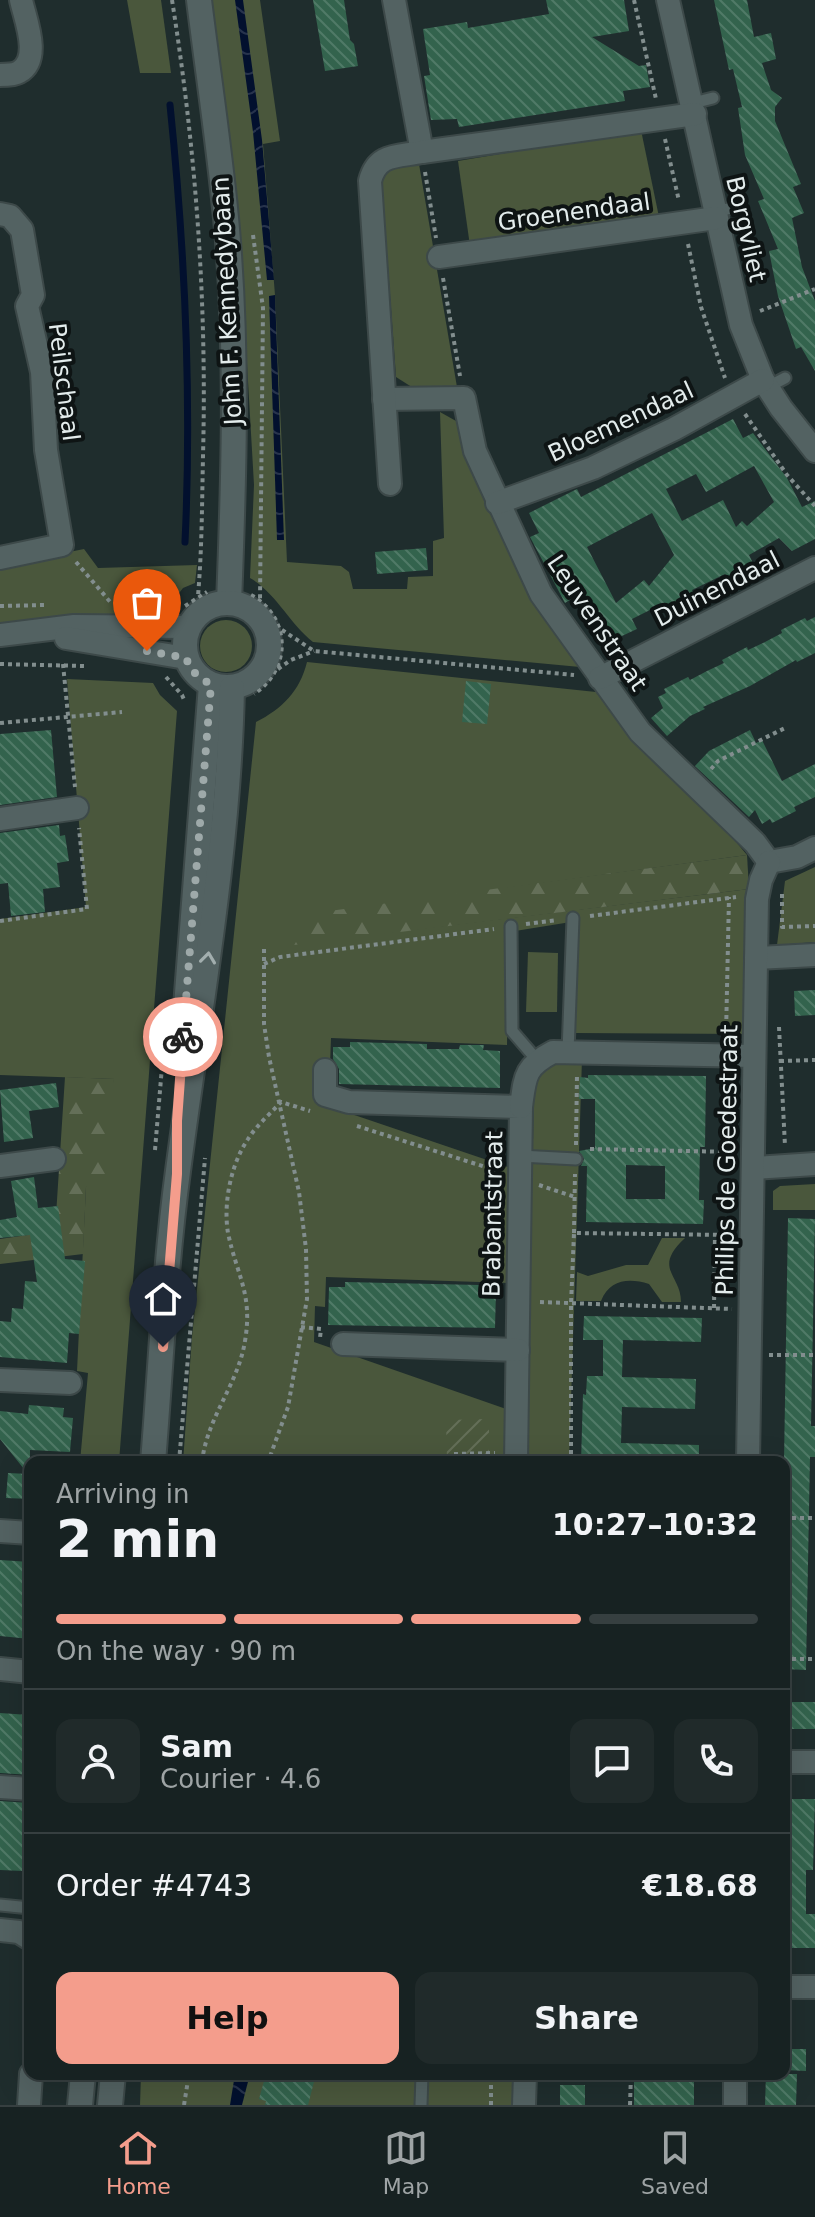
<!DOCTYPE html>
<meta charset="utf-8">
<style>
:root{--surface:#172222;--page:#202a2a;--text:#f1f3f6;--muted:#9ea4a5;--line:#363f40;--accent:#f49d8c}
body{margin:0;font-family:"DejaVu Sans",sans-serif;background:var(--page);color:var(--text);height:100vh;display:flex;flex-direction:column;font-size:30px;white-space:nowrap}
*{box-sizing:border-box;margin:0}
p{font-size:26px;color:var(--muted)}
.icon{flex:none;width:44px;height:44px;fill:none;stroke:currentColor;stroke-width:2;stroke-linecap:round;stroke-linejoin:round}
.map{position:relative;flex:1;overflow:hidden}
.panel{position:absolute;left:24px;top:1456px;width:766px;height:624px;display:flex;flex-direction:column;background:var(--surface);border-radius:16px;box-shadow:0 8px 32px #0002,0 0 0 2px var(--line)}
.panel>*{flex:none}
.pin{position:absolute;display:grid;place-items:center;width:68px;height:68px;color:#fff;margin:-82px -34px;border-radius:50% 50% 50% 0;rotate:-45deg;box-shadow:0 0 8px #0007}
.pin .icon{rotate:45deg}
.courier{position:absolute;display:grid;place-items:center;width:80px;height:80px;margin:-40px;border:6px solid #f49d8c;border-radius:50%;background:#fff;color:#222;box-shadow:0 2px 10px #0007}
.overview em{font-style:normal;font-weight:700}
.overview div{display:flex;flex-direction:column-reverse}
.overview{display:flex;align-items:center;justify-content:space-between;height:136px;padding:0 32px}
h1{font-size:52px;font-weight:700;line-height:60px}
.bar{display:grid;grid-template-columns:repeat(4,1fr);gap:12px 8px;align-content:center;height:96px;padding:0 32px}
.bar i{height:10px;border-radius:6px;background:var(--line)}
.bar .on{background:var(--accent)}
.bar p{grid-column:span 4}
.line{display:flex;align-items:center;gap:20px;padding:0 32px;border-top:2px solid var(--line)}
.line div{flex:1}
.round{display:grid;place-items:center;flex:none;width:84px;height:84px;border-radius:16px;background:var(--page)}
.action{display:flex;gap:16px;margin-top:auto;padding:16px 32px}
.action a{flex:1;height:92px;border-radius:16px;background:var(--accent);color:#111;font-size:32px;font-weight:700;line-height:92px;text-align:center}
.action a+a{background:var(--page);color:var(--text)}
.tabs{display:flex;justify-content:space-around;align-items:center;height:112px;border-top:2px solid var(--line);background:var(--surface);font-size:22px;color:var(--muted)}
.tabs a{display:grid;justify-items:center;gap:4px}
.tabs .on{color:var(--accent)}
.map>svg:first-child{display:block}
.green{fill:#4a573c}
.forest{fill:url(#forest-firs)}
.garden{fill:url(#garden-furrows)}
.water{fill:url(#water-waves)}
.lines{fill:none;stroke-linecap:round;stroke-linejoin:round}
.stream{stroke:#02102e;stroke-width:7}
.building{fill:url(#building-back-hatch);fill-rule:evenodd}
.service-casing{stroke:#3d4949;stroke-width:15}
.minor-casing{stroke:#3d4949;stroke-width:26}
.secondary-casing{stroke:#3d4949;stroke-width:28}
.path{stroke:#828e8e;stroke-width:4;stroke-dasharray:4 4;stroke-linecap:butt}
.service{stroke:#536262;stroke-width:11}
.minor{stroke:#536262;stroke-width:22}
.secondary{stroke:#536262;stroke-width:24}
.oneway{stroke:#a2aeae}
.done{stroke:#9ea9a9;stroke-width:8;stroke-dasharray:0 14.4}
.route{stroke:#f49d8c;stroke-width:10}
.labels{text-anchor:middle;stroke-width:8;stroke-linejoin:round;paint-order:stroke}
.street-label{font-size:24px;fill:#e3ecec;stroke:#0e1414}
</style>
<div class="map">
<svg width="815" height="2105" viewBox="0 0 815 2105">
<defs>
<pattern id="forest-firs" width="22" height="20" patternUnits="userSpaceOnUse" patternTransform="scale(2)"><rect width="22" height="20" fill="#4a573c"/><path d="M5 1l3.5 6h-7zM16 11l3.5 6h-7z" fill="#646f58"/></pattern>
<pattern id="garden-furrows" width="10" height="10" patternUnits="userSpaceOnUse" patternTransform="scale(2)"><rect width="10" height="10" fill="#4a573c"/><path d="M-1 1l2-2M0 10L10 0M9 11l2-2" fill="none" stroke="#646f58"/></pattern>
<pattern id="water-waves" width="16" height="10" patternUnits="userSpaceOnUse" patternTransform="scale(2)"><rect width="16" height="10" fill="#02102e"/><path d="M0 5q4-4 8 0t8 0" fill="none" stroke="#27334c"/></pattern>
<pattern id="building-back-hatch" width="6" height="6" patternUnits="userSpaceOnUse" patternTransform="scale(2)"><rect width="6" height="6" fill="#33634d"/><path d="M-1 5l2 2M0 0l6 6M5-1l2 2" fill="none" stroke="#507a67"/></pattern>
</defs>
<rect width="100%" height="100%" fill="#1f2d2d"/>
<g class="green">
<path d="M127 0H161L171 73H140Z"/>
<path d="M210 0H260L280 141 263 144 275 295 287 562 341 566 349 572 353 589H407L408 577 433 576V541L444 538 440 412 456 421 470 465 521 572 580 667 313 642C289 623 276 593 250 578L254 485 243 295Z"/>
<path d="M641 130 659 217 470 246 458 161Z"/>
<path d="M419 164 457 387 418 391 396 377 381 170Z"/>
<path d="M84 549 98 568 197 565 195 583 183 588 160 618 0 625V566Z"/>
<circle cx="226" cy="646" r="26"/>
<path d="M307 662 596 692 630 736 732 837 747 855 404 902 294 944 749 889 748 1034 574 1033 577 921 509 932 507 1045 331 1038 330 1066 319 1103 514 1169 511 1283 326 1277 325 1307 315 1306 314 1342 509 1410 507 1462H183L192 1337 256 722C282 709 300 691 307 662Z"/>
<path d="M67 679 153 683 160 695 177 711 119 1462H80L88 1373 77 1371 86 1187 114 1079 0 1075V919L86 907Z"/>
<path d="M815 867V942L777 945 785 881Z"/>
<path d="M528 952 558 953 557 1012H526Z"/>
<path d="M582 1059 569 1462H527L534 1087 541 1064Z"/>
<path d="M815 1184V1210H773V1191L780 1186Z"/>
<path d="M662 1238H685C652 1269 681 1274 681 1302H662L649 1284C629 1278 610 1279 601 1301H576L577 1272 588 1276 626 1265H648Z"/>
<path d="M141 2074H517V2105H140Z"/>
</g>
<g class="forest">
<path d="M747 855 749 889 294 945 292 916Z"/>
<path d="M65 1077 114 1079 110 1173 86 1187 83 1254 0 1264V1239L55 1231Z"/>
</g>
<path class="garden" d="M489 1419V1462H447L446 1420Z"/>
<g class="water">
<path d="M235 0H243L262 140 274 280H267L253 132Z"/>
<path d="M275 295 284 540H277L269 296Z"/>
<path d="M235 2074H250L242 2105H230Z"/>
</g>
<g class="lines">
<path class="stream" d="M170 105C185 251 192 396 185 542"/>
</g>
<g class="building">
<path d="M313 0H344L350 40 354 44 358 66 325 71Z"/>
<path d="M546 0H624L629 31 592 37 639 66 646 65 650 87 623 91 625 101 459 127 457 119 431 120 424 76 430 75 423 29 467 22 468 28 549 14Z"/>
<path d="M714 0H747L754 37 771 33 776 59 762 63 771 90 782 98 775 107V121L801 184 793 187 804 213 792 218 802 267 815 301V371L801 347 796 349 778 296 769 251 778 249 758 201 764 199 745 155 738 108 742 107 733 69 729 70Z"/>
<path d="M733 419 743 438 753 433 787 478 802 507 815 501V539L792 551 779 538 749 555 756 569 732 580 725 574 692 590 696 599 671 611 664 603 632 619 637 629 611 641 573 598 565 603 530 537 539 533 529 513 577 489 581 497ZM754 466 774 502 747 526 742 521 736 527 723 500 682 521 666 489 696 474 706 492ZM652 513 674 555 649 586 644 580 616 603 587 547Z"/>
<path d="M426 548 428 570 377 574 375 552Z"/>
<path d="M815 617V653L797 662 796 660 750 686 703 707 705 709 690 716 667 736 651 718 663 708 658 697 666 693 664 689 688 677 690 680 707 671 724 663 722 660 747 647 748 650 765 642 782 633 781 630 805 618 807 621Z"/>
<path d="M466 681 491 684 487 724 462 722Z"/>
<path d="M51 730 57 797 0 805V734Z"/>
<path d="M750 730 756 743 762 740 782 781 815 764V797L794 807 796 811 772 823 770 819 762 824 755 810 749 817 695 766 709 751Z"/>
<path d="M59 825 60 836 65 835 69 861 57 863 60 887 43 889 45 912 11 916 8 883 0 884V833Z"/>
<path d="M815 990V1015L795 1016 794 991Z"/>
<path d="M350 1042 427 1044V1049H459L460 1045H484L483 1050 500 1051V1088L339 1084V1069L333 1059V1047H350Z"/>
<path d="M588 1075 706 1076 705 1147H700L699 1200H704L703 1224 586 1222 587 1166H581L584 1159 579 1151 595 1148V1099H579L580 1077 588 1078ZM626 1165 665 1166V1199H626Z"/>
<path d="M56 1083 59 1107 29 1111 33 1138 4 1142 0 1090Z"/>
<path d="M34 1177 38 1208 58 1206 65 1259 85 1261 79 1334 69 1333 67 1363 0 1357V1321L11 1322 12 1308 23 1309 25 1281 37 1282 30 1235 0 1238V1220L17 1217 11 1181Z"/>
<path d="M788 1218 815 1219 811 1426H815V1457H810L806 1670 784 1669V1462Z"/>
<path d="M345 1282 479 1285V1290L496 1291 495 1328 328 1325 329 1287H345Z"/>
<path d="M584 1316 702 1318 701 1342 623 1340 622 1377 696 1379 695 1409 622 1407 621 1443 699 1445V1462H581L583 1394 586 1395 587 1376H603V1340H583Z"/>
<path d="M29 1405 64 1408 63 1417 73 1418 70 1452 30 1450V1499L6 1498 8 1473 28 1474 0 1439V1411L28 1414Z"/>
<path d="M0 1560 30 1562V1639L0 1636Z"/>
<rect x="784" y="1702" width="31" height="27"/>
<path d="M0 1713 29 1715 27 1736H30V1775L0 1773Z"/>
<path d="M784 1799H815L813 1870H806V1914H815V1948H784Z"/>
<path d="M0 1801 30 1803 23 1871 0 1870Z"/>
<path d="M784 2049H806V2071L784 2070Z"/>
<path d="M266 2074H316L308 2105H265L266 2101 259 2099Z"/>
<rect x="634" y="2074" width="60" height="31"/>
<path d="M766 2074H797L796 2105H765Z"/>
<rect x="560" y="2085" width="25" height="20"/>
</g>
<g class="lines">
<g class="service-casing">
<g id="service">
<path d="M693 103 713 98"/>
<path d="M714 212 736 207"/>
<path d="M768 387 785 378"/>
<path d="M511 926 512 1031 537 1060"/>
<path d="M568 1052 573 918"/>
<path d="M520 1156 576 1159"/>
<path d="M0 1905 30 1908"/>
<path d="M421 2105 422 2074"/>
</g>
</g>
<g class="minor-casing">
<g id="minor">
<path d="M394 0 422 152"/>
<path d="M668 0 741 325 763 380 781 408 815 451"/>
<path d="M0 75C5 75 14 75 19 72 42 59 25 19 21 0"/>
<path d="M0 214 10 216 22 230 33 295 27 306 42 372 46 450 62 545 0 558"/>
<path d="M439 257 716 218"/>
<path d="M384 399 464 398 475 451 541 594 640 732 755 843 769 862"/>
<path d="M390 484 370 181C377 153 397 157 422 152L695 114"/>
<path d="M497 503 593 468 674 429 763 380"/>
<path d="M0 635 74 626 188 627"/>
<path d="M66 638 186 658"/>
<path d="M600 678 815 568"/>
<path d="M0 819 77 808"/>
<path d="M769 862 797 857 815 848"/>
<path d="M756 958 815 955"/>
<path d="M325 1070V1095L349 1102 521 1107 516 1462"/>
<path d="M521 1107C525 1077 524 1067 553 1052L754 1056"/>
<path d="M0 1166 54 1159"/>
<path d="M753 1168 815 1164"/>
<path d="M343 1344 518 1350"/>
<path d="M0 1380 70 1383"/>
<path d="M748 1462 757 899 761 880 769 862"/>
<path d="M0 1531 30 1533"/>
<path d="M0 1669 30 1672"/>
<path d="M784 1762H815"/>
<path d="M0 1787 30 1789"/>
<path d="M0 1930 19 1932 30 1939"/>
<path d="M784 1987H815"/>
<path d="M29 2105 31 2074"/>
<path d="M524 2105 525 2074"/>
<path d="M735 2105V2074"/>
</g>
</g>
<g class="secondary-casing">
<g id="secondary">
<path d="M199 0C208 73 219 145 226 218 238 346 234 475 229 603"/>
<circle cx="227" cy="645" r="42"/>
<path d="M184 1032 211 685"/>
<path d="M153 1462C161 1366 165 1266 178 1171 199 1011 229 850 232 688"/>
<path d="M80 2105 83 2074"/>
<path d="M110 2105 113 2074"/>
</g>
</g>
<g class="path">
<path d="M172 0C196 151 207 303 203 456 202 502 202 549 198 596"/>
<path d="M634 0 656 99"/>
<path d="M665 139 679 201"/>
<path d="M425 172 436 238"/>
<path d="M253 235 263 308 260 600"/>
<path d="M688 244 701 307 725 378"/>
<path d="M443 278 460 376"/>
<path d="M760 311 815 289"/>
<path d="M745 414 787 475 815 506"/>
<path d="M76 562 112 604"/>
<path d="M251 595C291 617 292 669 254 694"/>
<path d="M0 606 45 605"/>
<path d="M185 606 207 592"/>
<path d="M282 630 314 651 574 675"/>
<path d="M0 664 85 666"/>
<path d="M63 664 75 787"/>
<path d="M278 669 291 660 314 651"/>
<path d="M166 677 182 695 185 702"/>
<path d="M0 723 122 712"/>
<path d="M711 769 718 761 785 728"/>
<path d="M782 894V927L815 926"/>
<path d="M590 916 736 897"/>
<path d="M0 921 87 909 79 828"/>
<path d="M526 924 557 920"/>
<path d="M264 949V1024L269 1057 299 1192 306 1249 307 1299 288 1407 268 1462"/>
<path d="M264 964 280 957 494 929"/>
<path d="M779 1027 785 1146"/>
<path d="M726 1035 729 897"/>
<path d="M780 1061 815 1060"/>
<path d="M357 1126 501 1172"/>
<path d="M576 1145 577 1074"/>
<path d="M590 1149 733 1152"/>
<path d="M155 1150 164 1043"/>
<path d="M539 1185 575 1197"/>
<path d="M574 1233 575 1174"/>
<path d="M540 1302 732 1309"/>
<path d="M714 1308 715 1234"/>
<path d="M301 1327 321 1329 320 1338"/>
<path d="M769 1355H815"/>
<path d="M454 1454 495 1453"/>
<path d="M179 1462 205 1158"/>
<path d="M202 1462C207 1417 238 1385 245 1341 253 1294 237 1276 228 1233 223 1203 231 1164 248 1139 257 1125 270 1114 281 1102L310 1111"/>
<path d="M571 1462V1304L574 1233 730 1235"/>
<path d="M784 1518H815"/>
<path d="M784 1659H815"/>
<path d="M586 2074 631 2075"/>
<path d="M184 2105 189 2074"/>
<path d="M491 2105V2074"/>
<path d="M630 2105 631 2074"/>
</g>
<use href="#service" class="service"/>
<use href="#minor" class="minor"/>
<use href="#secondary" class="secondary"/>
</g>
<defs><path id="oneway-chevron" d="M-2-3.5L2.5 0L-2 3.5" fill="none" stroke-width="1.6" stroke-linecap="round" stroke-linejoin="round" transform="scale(2)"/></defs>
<use class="oneway" href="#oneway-chevron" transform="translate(208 958) rotate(-83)"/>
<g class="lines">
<path class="done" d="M147 651 186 658 191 670 211 685 183 1037"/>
<path class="route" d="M163 1347 177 1174V1121L183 1037"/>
</g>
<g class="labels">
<g class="street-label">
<text transform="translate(574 212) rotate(-8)" y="8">Groenendaal</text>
<text transform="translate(746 229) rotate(77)" y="8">Borgvliet</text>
<text transform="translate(227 301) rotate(-93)" y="8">John F. Kennedybaan</text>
<text transform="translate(64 382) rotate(83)" y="8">Peilschaal</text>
<text transform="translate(621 422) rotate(-25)" y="8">Bloemendaal</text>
<text transform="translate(717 589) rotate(-27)" y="8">Duinendaal</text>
<text transform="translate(597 623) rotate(56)" y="8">Leuvenstraat</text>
<text transform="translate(727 1160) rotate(-89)" y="8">Philips de Goedestraat</text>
<text transform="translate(493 1214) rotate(-89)" y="8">Brabantstraat</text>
</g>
</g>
</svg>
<div class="pin" style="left:147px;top:651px;background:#ea580c"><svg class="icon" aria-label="bag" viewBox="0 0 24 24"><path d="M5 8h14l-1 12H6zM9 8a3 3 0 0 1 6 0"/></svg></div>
<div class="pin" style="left:163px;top:1347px;background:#1f2937"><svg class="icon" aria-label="home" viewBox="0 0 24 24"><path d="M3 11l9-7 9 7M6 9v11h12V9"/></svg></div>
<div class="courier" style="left:183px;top:1037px"><svg class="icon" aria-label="bike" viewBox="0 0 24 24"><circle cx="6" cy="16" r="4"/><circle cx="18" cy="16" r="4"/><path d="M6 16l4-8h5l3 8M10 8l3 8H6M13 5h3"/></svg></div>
<section class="panel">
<div class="overview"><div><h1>2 min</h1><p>Arriving in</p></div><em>10:27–10:32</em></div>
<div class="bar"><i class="on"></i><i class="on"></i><i class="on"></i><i></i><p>On the way · 90 m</p></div>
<div class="line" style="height:144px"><a class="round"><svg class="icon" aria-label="person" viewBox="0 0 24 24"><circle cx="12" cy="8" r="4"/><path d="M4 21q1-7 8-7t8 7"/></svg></a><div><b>Sam</b><p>Courier · 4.6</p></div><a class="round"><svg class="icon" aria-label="chat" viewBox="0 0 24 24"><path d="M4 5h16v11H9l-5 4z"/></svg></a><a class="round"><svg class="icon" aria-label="phone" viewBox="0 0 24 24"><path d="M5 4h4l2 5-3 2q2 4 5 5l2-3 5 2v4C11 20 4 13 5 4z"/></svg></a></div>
<div class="line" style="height:104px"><div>Order #4743</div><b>€18.68</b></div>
<div class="action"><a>Help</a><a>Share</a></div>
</section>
</div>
<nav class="tabs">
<a class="on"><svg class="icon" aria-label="home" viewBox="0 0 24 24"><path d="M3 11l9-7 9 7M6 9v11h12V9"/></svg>Home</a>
<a><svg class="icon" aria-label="map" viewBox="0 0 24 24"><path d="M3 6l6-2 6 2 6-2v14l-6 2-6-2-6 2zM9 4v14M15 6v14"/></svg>Map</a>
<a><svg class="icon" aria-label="saved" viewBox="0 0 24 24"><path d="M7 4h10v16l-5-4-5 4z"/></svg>Saved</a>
</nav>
